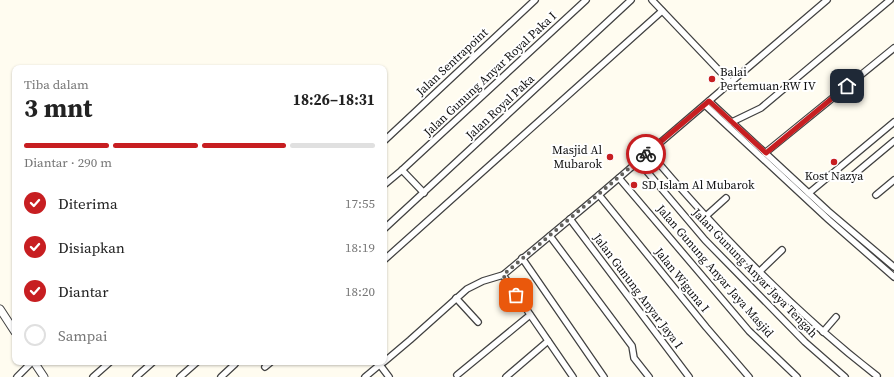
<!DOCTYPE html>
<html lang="id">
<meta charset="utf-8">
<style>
:root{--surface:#fff;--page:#f2f2f2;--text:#222;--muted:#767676;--line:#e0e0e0;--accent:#c71e21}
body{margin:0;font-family:"Source Serif 4",serif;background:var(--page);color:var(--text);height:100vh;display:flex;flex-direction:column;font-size:15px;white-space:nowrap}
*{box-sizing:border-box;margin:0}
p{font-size:13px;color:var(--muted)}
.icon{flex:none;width:22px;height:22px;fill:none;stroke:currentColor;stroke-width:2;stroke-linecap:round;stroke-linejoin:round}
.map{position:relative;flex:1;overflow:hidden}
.panel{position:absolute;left:12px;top:65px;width:375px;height:300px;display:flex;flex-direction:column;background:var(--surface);border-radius:8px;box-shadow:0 1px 3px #0004}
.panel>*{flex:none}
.pin{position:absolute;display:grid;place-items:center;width:34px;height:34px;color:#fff;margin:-17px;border-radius:8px;box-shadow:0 2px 6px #0006}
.courier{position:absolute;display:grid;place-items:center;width:40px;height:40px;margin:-20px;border:3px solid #c71e21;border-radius:50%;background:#fff;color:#222;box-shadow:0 1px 5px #0007}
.overview em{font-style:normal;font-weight:700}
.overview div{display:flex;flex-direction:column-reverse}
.overview{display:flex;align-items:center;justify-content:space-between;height:68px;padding:0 12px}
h1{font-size:26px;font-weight:700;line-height:30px}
.bar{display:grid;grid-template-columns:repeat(4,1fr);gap:6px 4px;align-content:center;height:48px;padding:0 12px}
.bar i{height:5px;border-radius:3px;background:var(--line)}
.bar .selected{background:var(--accent)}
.bar p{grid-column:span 4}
ol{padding:0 12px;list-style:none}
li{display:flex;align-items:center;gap:12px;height:44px}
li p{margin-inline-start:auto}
li .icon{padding:4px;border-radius:50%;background:var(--accent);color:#fff;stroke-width:4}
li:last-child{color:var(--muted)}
li i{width:22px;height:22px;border:2px solid var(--line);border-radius:50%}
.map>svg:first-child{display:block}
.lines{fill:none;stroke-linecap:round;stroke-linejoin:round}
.minor-casing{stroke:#414141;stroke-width:8}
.tertiary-casing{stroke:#414141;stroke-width:9}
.minor{stroke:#fff;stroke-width:5.5}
.tertiary{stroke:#fff;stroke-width:7}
.done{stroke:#62615d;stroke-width:4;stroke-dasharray:0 7.2}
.route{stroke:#c71e21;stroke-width:5}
.poi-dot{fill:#c71e21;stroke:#fff;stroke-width:1.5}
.labels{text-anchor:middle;stroke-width:4;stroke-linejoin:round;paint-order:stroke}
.street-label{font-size:12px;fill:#0e0e0e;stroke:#fff}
.poi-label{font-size:12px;fill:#0e0e0e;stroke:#fff;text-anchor:start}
</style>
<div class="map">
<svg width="894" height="377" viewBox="0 0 894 377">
<rect width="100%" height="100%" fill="#fffcf0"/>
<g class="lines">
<g class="minor-casing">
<g id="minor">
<path d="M652 0 730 82"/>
<path d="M709 101 828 211 894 267"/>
<path d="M705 105 829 220 894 277"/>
<path d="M732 122 761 108 890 0"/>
<path d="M384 141 535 0"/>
<path d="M649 152C718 233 792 310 877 376"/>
<path d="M765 153 894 48"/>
<path d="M638 161 705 240 805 342 845 377"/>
<path d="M402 170 424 193"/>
<path d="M851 177 894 141"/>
<path d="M619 178 749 331 797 377"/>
<path d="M384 185 402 170 586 0"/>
<path d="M809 193 894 122"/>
<path d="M599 195 706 327 749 377"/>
<path d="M876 195 894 180"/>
<path d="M706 216 726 198"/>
<path d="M570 219 689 377"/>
<path d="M384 229 631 0"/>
<path d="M550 236 632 346 634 358 649 377"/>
<path d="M522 258 604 377"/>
<path d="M384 260 662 11"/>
<path d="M759 272 782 250"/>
<path d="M503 275 573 377"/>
<path d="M456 298 478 322"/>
<path d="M823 332 836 317"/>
<path d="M384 362 410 340 467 289 483 281 503 275 599 195 827 0"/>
<path d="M380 365 389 377"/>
<path d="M265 367 271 362"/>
<path d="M457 375 530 315"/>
<path d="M17 377 32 362"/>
<path d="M93 377 110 362"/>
<path d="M136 377 153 362"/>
<path d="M180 377 197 362"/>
<path d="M221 377 235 364"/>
<path d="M365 377 383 362"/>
<path d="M506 377 548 341"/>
</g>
</g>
<g class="tertiary-casing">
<g id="tertiary">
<path d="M0 309 15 332"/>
<path d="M34 362 44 377"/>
</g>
</g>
<use href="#minor" class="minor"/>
<use href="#tertiary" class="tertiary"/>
</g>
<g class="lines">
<path class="done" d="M516 295 503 275 646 154"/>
<path class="route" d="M646 154 709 101 766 153 847 86"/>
</g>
<g class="poi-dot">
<circle cx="712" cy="79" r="4"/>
<circle cx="610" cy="157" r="4"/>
<circle cx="834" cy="162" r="4"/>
<circle cx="634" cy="185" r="4"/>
</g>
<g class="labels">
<g class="street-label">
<text transform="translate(452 62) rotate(-43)" y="4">Jalan Sentrapoint</text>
<text transform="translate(490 74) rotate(-43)" y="4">Jalan Gunung Anyar Royal Paka I</text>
<text transform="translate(500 107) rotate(-43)" y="4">Jalan Royal Paka</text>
<text transform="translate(715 271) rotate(49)" y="4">Jalan Gunung Anyar Jaya Masjid</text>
<text transform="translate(755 273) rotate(46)" y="4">Jalan Gunung Anyar Jaya Tengah</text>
<text transform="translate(682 280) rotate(51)" y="4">Jalan Wiguna I</text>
<text transform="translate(638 291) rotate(53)" y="4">Jalan Gunung Anyar Jaya I</text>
</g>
<g class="poi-label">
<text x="720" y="76">Balai<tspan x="720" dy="14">Pertemuan RW IV</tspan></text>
<text x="602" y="154" text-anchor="end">Masjid Al<tspan x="602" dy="14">Mubarok</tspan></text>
<text x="834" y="180" text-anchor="middle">Kost Nazya</text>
<text x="642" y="189">SD Islam Al Mubarok</text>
</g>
</g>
</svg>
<div class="pin" style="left:516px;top:295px;background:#ea580c"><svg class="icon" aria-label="bag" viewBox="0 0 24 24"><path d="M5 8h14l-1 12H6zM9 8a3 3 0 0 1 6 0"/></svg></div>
<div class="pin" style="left:847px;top:86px;background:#1f2937"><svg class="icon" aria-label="home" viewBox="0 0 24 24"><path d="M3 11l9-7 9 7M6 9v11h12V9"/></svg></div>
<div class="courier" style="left:646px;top:154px"><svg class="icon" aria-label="bike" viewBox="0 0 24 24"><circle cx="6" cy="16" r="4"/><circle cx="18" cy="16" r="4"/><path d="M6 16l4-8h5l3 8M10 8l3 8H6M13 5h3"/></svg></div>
<section class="panel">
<div class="overview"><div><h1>3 mnt</h1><p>Tiba dalam</p></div><em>18:26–18:31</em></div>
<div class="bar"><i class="selected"></i><i class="selected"></i><i class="selected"></i><i></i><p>Diantar · 290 m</p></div>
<ol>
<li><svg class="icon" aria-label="check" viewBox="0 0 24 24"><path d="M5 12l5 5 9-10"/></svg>Diterima<p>17:55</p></li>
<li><svg class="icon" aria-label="check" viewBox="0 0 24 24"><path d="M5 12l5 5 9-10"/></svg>Disiapkan<p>18:19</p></li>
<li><svg class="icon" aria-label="check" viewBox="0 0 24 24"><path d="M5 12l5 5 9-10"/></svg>Diantar<p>18:20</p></li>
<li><i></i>Sampai</li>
</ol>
</section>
</div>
